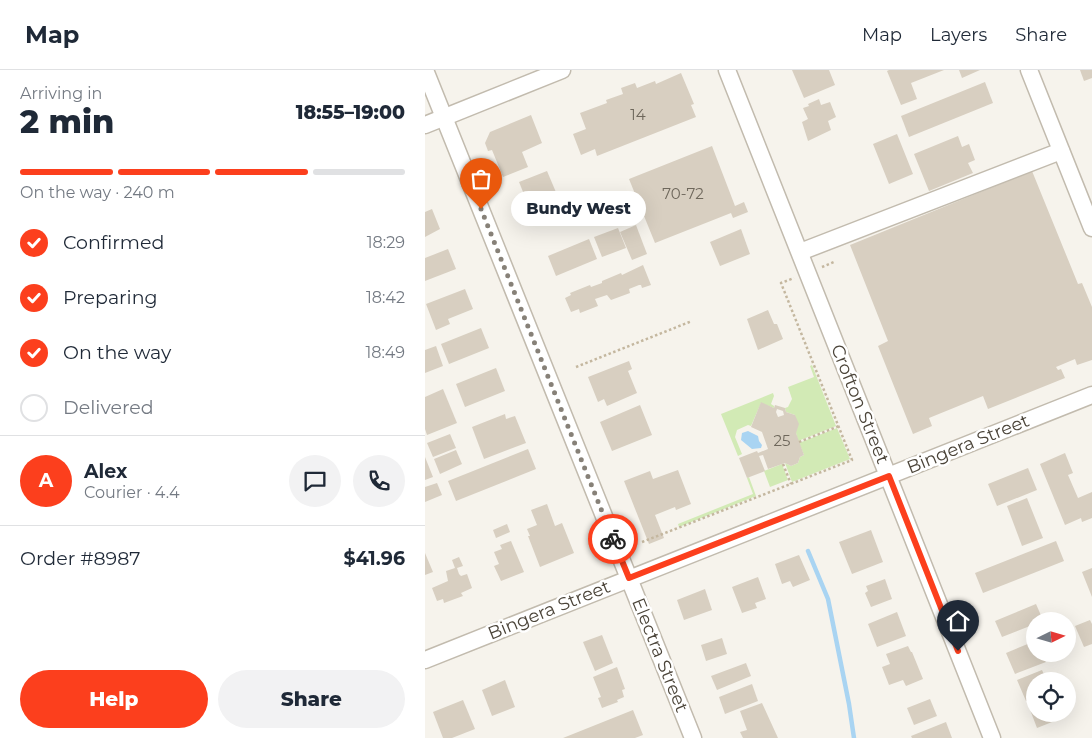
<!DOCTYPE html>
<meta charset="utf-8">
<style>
:root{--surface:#fff;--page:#f2f2f3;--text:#1f2937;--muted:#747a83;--line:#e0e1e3;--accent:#fc3f1d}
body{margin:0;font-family:Montserrat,sans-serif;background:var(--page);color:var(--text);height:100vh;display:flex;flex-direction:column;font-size:19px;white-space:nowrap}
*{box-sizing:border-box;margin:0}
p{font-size:16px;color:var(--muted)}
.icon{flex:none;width:28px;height:28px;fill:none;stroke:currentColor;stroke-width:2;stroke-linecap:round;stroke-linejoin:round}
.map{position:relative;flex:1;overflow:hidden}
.details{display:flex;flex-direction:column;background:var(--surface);width:425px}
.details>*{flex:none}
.needle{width:32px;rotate:85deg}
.fabs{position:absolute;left:601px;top:542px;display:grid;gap:10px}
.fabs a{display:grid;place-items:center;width:50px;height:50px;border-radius:50%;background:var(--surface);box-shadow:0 5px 20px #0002;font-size:25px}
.pin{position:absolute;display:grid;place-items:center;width:42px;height:42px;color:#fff;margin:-51px -21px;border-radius:50% 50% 50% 0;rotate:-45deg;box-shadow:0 0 5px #0007}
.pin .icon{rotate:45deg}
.courier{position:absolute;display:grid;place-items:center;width:50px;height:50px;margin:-25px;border:4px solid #fc3f1d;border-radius:50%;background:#fff;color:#222;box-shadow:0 1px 6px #0007}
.bubble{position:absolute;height:35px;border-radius:18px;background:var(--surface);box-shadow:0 5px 20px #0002;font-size:16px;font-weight:800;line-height:35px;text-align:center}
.head em{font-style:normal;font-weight:800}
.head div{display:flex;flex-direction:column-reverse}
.head{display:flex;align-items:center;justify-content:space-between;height:85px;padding:0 20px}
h1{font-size:32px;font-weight:800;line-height:38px}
.bar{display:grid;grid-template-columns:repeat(4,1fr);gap:8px 5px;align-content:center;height:60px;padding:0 20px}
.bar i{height:6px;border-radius:4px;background:var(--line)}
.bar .selected{background:var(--accent)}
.bar p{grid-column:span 4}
.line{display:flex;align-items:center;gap:12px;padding:0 20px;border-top:1px solid var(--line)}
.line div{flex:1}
.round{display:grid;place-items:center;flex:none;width:52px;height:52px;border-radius:26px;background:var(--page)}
ol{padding:0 20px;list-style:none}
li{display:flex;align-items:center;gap:15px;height:55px}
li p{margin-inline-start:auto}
li .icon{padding:5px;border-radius:50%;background:var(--accent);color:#fff;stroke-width:4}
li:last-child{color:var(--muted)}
li i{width:28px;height:28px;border:2px solid var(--line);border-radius:50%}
.primary-button{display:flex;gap:10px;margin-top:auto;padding:10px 20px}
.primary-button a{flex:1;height:58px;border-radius:30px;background:var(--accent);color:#fff;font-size:20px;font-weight:800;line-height:58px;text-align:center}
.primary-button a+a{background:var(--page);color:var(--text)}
header{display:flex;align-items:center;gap:30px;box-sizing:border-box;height:70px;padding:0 25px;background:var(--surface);border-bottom:1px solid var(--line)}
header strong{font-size:24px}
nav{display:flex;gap:28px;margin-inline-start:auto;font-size:18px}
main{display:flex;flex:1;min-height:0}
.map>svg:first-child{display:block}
.green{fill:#d2eab5}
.water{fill:#a9d4f2}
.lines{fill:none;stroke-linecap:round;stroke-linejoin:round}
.stream{stroke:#a9d4f2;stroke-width:4.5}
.building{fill:#d8cfc1;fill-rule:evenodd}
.minor-casing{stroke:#c2bbae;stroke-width:19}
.path{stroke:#c4b79f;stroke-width:2.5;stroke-dasharray:2.5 2.5;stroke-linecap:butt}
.minor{stroke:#fff;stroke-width:16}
.done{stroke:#878178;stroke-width:5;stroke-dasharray:0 9}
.route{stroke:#fc3f1d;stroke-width:6}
.labels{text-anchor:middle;stroke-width:5;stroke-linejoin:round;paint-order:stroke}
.number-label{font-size:15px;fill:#6e675b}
.street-label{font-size:18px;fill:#4b4439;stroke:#fff}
</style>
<header>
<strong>Map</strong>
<nav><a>Map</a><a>Layers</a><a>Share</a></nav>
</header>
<main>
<section class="details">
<div class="head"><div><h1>2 min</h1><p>Arriving in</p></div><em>18:55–19:00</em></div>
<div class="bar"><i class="selected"></i><i class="selected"></i><i class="selected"></i><i></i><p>On the way · 240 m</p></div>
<ol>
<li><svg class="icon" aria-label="check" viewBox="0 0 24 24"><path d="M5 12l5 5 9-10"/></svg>Confirmed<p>18:29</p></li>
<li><svg class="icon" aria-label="check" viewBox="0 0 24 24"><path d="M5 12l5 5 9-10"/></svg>Preparing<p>18:42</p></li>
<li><svg class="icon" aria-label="check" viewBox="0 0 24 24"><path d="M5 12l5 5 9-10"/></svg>On the way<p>18:49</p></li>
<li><i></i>Delivered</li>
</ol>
<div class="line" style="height:90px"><b class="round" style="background:var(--accent);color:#fff">A</b><div><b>Alex</b><p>Courier · 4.4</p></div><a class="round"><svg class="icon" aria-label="chat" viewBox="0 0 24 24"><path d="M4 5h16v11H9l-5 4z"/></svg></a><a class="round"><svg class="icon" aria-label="phone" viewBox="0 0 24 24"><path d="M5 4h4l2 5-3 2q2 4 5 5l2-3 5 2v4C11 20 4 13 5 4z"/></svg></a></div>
<div class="line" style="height:65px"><div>Order #8987</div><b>$41.96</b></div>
<div class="primary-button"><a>Help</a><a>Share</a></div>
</section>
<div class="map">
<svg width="667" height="668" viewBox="0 0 667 668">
<rect width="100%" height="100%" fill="#f6f3ec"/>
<g class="green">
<path d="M387 295 411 356 373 371 371 363 370 345 361 342 360 338 363 337 367 329 363 317 389 307 385 296Z"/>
<path d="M348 323 349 326 346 334 349 336V338L336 333 326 356 323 355 312 360 310 367 317 384 313 386 296 344Z"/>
<path d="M412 358 425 389 367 412 360 393 366 396 373 393 375 387 379 385 374 373Z"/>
<path d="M357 394 363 410 345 417 339 401Z"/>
<path d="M324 407 331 426 254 457 253 454 328 424 322 408Z"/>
</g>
<path class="water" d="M323 361 333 366 334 371 337 375 336 378 327 379 316 370 317 363Z"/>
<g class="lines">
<path class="stream" d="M383 481 403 529 424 634 429 668"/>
</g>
<g class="building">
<path d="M367 0H404L410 15 379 28Z"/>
<path d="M464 0H519L486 13 492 29 476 35 462 1Z"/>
<path d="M534 0H555L537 8Z"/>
<path d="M655 0H667V8L659 11Z"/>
<path d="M256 3 269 34 266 35 271 47 172 86 170 79 156 85 148 64 161 59 155 43 182 33 181 30 198 24 196 18 210 13 212 18 230 11 231 14Z"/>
<path d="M560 12 568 33 484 67 476 46Z"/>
<path d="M394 29 396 35 405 32 411 47 403 51 406 60 383 71 377 52 383 49 378 38 384 36 383 34Z"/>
<path d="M106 45 117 73 97 82 103 97 78 107 67 80 63 81 60 73 65 62Z"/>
<path d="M472 64 488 104 464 114 448 74Z"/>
<path d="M533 66 537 77 544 74 550 90 543 93 548 103 504 121 489 84Z"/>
<path d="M287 76 310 136 319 132 323 142 308 148 306 143 230 173 204 109Z"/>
<path d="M122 101 133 127 105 139 94 112Z"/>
<path d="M607 101 653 214 657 213 667 237V290L652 295 650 289 631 297 633 300 636 299 640 308 563 339 558 326 504 348 507 356 488 364 453 276 463 271 425 175Z"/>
<path d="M7 139 15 159 0 167V142Z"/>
<path d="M211 155 222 184 207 190 195 162Z"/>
<path d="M193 158 201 178 177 187 169 167Z"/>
<path d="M316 159 325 184 295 196 285 172Z"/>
<path d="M164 169 172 189 131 206 123 186Z"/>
<path d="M23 179 31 199 0 211V188Z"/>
<path d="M218 195 226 215 217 218 216 215H214L204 219 205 223 186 230 182 225 170 229 173 236 155 243 154 239 146 242 140 228 146 225 145 223 165 215 166 217 177 213V211L196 203 197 205Z"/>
<path d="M40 219 48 239 23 249 25 254 11 260 1 234Z"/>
<path d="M343 240 349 254H352L358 269 333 280 322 249Z"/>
<path d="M56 258 64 278 24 294 16 274Z"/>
<path d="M11 276 18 296 0 303V280Z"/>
<path d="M204 291 207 299 203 301 212 323 182 336 179 329 173 332 163 307Z"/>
<path d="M71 298 80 321 40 337 31 314Z"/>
<path d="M18 319 32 353 2 365 0 359V327Z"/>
<path d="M336 332 349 338 350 335 360 338 361 342 370 345 374 354 371 363 379 385 375 387 373 393 366 396 360 393 343 399 338 385 334 386 340 401 322 408 314 388 332 381 333 383 343 379 337 362 326 357ZM352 339 358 341 359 345 353 347 351 342Z"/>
<path d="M215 335 227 365 187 381 175 352Z"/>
<path d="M80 344 81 349 90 346 101 373 59 389 47 357Z"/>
<path d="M25 364 31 378 8 387 2 373Z"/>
<path d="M103 379 111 399 31 431 23 411Z"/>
<path d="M31 380 37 394 15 404 9 389Z"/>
<path d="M640 383 648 403 643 405 653 428 667 422V448L657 452 656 448 640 455 615 394Z"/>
<path d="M0 387 8 407 0 410Z"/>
<path d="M603 398 612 420 572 436 563 414Z"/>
<path d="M253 400 266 434 251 440 250 437 230 445 239 468 224 474 199 411 225 401 228 409Z"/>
<path d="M12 413 17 425 0 432V417Z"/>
<path d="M602 428 618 468 597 476 582 436Z"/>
<path d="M122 434 130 456 137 453 149 483 115 497 103 466H105L102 459 112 455 106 440Z"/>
<path d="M82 454 85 462 71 468 68 460Z"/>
<path d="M446 460 458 492 427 504 414 472Z"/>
<path d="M86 471 99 502 76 511 69 496 74 494 69 482 77 479 75 475Z"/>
<path d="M631 471 639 491 558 523 550 503Z"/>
<path d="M0 483 8 502 0 505Z"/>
<path d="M374 485 385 510 368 517 365 511 357 514 350 494Z"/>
<path d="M34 487 38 496 32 498 34 504 36 506 42 504 47 518 36 523 38 526 19 533 18 529 12 531 7 518 23 511 21 501 30 498 27 490Z"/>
<path d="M667 498V527L657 502Z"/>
<path d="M333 507 341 529 330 533 332 538 317 543 307 517Z"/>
<path d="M460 509 467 529 446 537 440 523 443 521 441 516Z"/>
<path d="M280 519 287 540 259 550 252 530Z"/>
<path d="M611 534 618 550 610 551V554L577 567 570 551Z"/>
<path d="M472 542 481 566 452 577 443 554Z"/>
<path d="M665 550 667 554V574L659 577 650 556Z"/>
<path d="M177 565 188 593 170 601 158 572Z"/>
<path d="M297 568 302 584 281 591 276 575Z"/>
<path d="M610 571V584H617L621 592 590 604 581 583Z"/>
<path d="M483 576 486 582H487L498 609 481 616 478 610 464 615 457 597 465 594 461 584Z"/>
<path d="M321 593 326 606 292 620 286 606Z"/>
<path d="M192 597 200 619 197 620 199 627 192 630 193 632 177 638 173 628 176 627 168 607Z"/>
<path d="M617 600 622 611H610V628L601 631 592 610Z"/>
<path d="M80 610 90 637 67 646 57 620Z"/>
<path d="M327 614 333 631 300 644 294 627Z"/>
<path d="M505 629 512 646 489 655 482 638Z"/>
<path d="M38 630 50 659 27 668H18L8 642Z"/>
<path d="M337 633 353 668H318L315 662 322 660 315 641Z"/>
<path d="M610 634V644H635L637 648 612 658 604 637Z"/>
<path d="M208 640 218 665 210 668H138Z"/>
<path d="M521 652 527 668H487L486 666Z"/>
</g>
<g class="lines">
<g class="minor-casing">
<g id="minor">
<path d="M0 0 268 668"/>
<path d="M302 0 567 668"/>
<path d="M604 0 667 158"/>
<path d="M0 55 137 0"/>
<path d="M375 182 636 81"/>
<path d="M0 590 667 325"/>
</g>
</g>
<g class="path">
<path d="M397 197 409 192"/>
<path d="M151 297 267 251"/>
<path d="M374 372 414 356"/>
<path d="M358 394 366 414"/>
<path d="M217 472 427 390 356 213 369 208"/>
</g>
<use href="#minor" class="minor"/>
</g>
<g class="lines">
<path class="done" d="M56 139 188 469"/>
<path class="route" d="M188 469 204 508 464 406 533 581"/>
</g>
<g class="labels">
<g class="number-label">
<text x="213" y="50">14</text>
<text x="258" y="129">70-72</text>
<text x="357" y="376">25</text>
</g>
<g class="street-label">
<text transform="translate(435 334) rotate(68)" y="6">Crofton Street</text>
<text transform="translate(543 374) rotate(-22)" y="6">Bingera Street</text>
<text transform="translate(124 540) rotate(-22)" y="6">Bingera Street</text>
<text transform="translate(235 585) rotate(68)" y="6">Electra Street</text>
</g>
</g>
</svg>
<div class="fabs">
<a><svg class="needle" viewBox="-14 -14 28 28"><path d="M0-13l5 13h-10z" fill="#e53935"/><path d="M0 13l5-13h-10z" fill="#747a83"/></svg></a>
<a><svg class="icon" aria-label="locate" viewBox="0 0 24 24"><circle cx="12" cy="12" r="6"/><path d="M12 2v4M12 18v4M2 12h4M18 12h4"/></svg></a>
</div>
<div class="pin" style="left:56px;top:139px;background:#ea580c"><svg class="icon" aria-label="bag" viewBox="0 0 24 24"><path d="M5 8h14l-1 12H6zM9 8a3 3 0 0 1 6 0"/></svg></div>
<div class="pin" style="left:533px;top:581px;background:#1f2937"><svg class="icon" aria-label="home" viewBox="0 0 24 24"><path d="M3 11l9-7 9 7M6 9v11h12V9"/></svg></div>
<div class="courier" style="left:188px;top:469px"><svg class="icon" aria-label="bike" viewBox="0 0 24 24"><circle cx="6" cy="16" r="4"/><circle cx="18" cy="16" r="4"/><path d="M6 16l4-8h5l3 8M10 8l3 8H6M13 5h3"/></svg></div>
<div class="bubble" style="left:86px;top:121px;width:135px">Bundy West</div>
</div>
</main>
